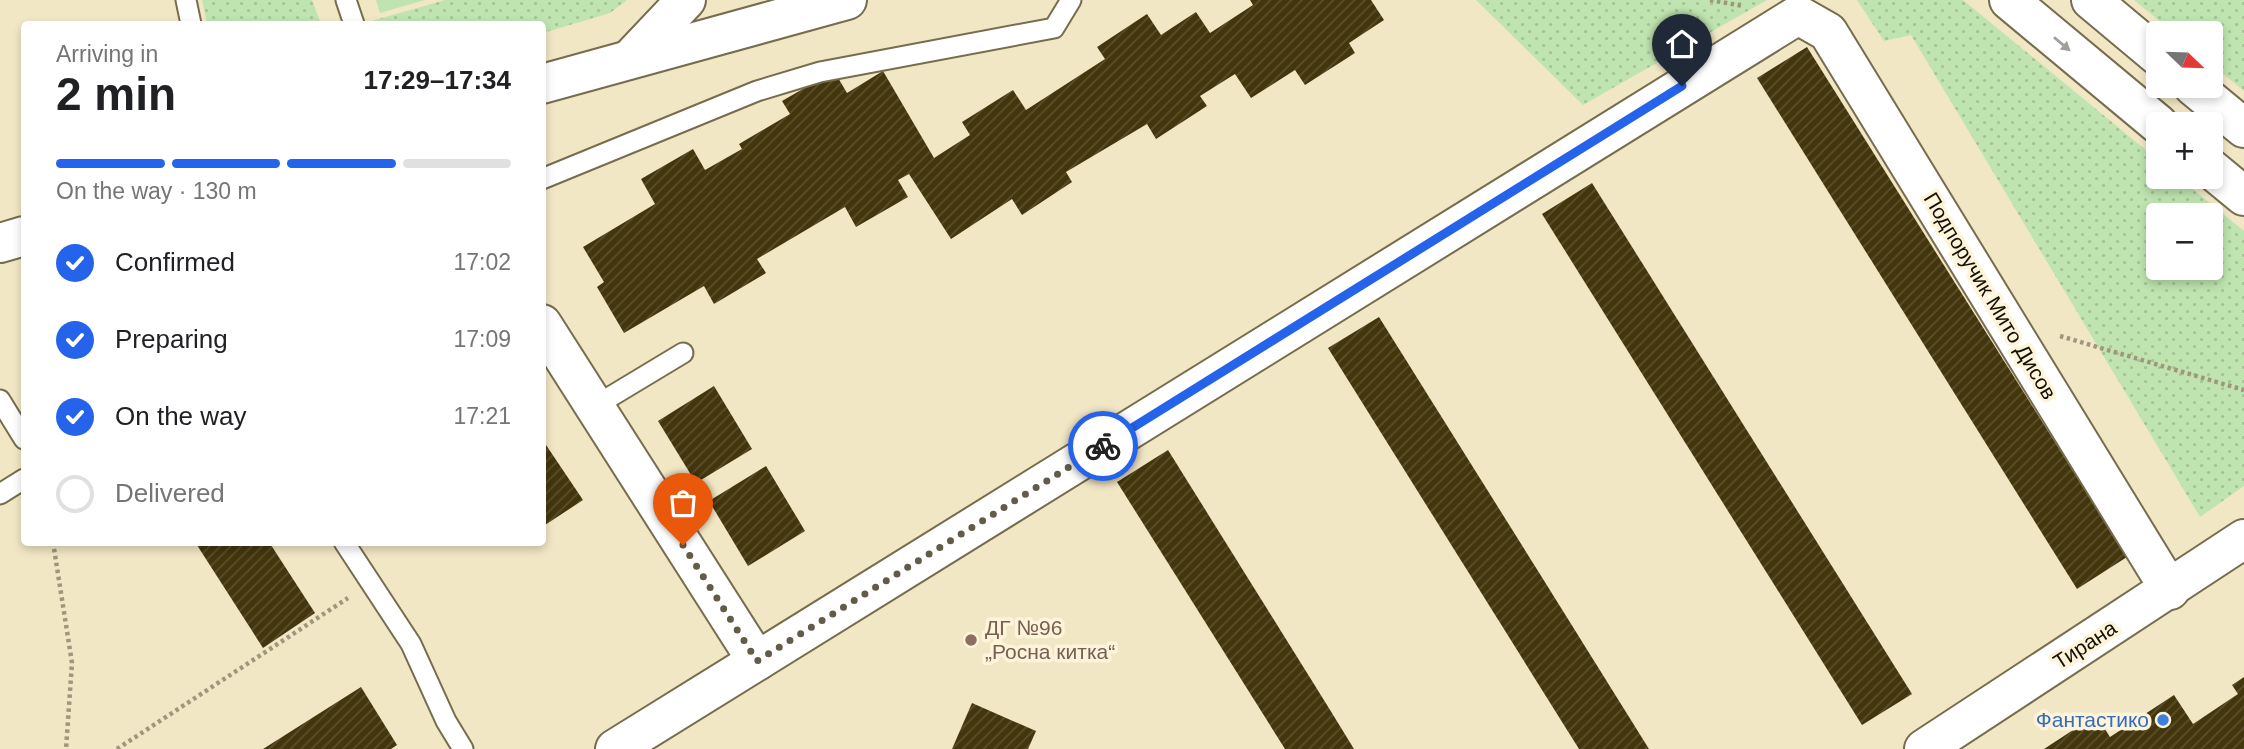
<!DOCTYPE html>
<meta charset="utf-8">
<style>
:root{--surface:#fff;--page:#f6f6f6;--text:#202124;--muted:#757577;--line:#e0e0e0;--accent:#2563eb}
body{margin:0;font-family:Arial,sans-serif;background:var(--page);color:var(--text);height:100vh;display:flex;flex-direction:column;font-size:26px;white-space:nowrap}
*{box-sizing:border-box;margin:0}
p{font-size:23px;color:var(--muted)}
.icon{flex:none;width:38px;height:38px;fill:none;stroke:currentColor;stroke-width:2;stroke-linecap:round;stroke-linejoin:round}
.map{position:relative;flex:1;overflow:hidden}
.panel{position:absolute;left:21px;top:21px;width:525px;height:525px;display:flex;flex-direction:column;background:var(--surface);border-radius:7px;box-shadow:0 4px 10px #0003}
.panel>*{flex:none}
.needle{width:46px;rotate:113deg}
.tools{position:absolute;left:2146px;top:21px;display:grid;gap:14px}
.tools a{display:grid;place-items:center;width:77px;height:77px;border-radius:7px;background:var(--surface);box-shadow:0 4px 10px #0003;font-size:35px}
.pin{position:absolute;display:grid;place-items:center;width:60px;height:60px;color:#fff;margin:-72px -30px;border-radius:50% 50% 50% 0;rotate:-45deg;box-shadow:0 0 7px #0007}
.pin .icon{rotate:45deg}
.courier{position:absolute;display:grid;place-items:center;width:70px;height:70px;margin:-35px;border:5px solid #2563eb;border-radius:50%;background:#fff;color:#222;box-shadow:0 2px 9px #0007}
.summary em{font-style:normal;font-weight:800}
.summary div{display:flex;flex-direction:column-reverse}
.summary{display:flex;align-items:center;justify-content:space-between;height:119px;padding:0 35px}
h1{font-size:46px;font-weight:800;line-height:52px}
.bar{display:grid;grid-template-columns:repeat(4,1fr);gap:10px 7px;align-content:center;height:84px;padding:0 35px}
.bar i{height:9px;border-radius:5px;background:var(--line)}
.bar .selected{background:var(--accent)}
.bar p{grid-column:span 4}
ol{padding:0 35px;list-style:none}
li{display:flex;align-items:center;gap:21px;height:77px}
li p{margin-inline-start:auto}
li .icon{padding:7px;border-radius:50%;background:var(--accent);color:#fff;stroke-width:4}
li:last-child{color:var(--muted)}
li i{width:38px;height:38px;border:4px solid var(--line);border-radius:50%}
.map>svg:first-child{display:block}
.grass{fill:url(#grass-dots);fill-rule:evenodd}
.garden{fill:#bfe4af}
.building{fill:url(#building-hatch)}
.lines{fill:none;stroke-linecap:round;stroke-linejoin:round}
.lane-casing{stroke:#766c4e;stroke-width:23}
.street-casing{stroke:#766c4e;stroke-width:42}
.secondary-casing{stroke:#766c4e;stroke-width:42}
.primary-casing{stroke:#766c4e;stroke-width:42}
.path{stroke:#9f977d;stroke-width:4.5;stroke-dasharray:3.5 3.5;stroke-linecap:butt}
.lane{stroke:#fff;stroke-width:19}
.street{stroke:#fff;stroke-width:38}
.secondary{stroke:#fff;stroke-width:38}
.primary{stroke:#fff;stroke-width:38}
.oneway{fill:#a19f9b}
.done{stroke:#625b48;stroke-width:7;stroke-dasharray:0 12.6}
.route{stroke:#2563eb;stroke-width:9}
.education-dot{fill:#8d6e63;stroke:#fdf4d9;stroke-width:2.5}
.shop-dot{fill:#3f7fe0;stroke:#fdf4d9;stroke-width:2.5}
.labels{text-anchor:middle;stroke-width:7;stroke-linejoin:round;paint-order:stroke}
.street-label{font-size:21px;fill:#141005;stroke:#fdf4d9}
.education-label{font-size:21px;fill:#785e54;stroke:#fdf4d9;text-anchor:start}
.shop-label{font-size:21px;fill:#366cbe;stroke:#fdf4d9;text-anchor:end}
</style>
<div class="map">
<svg width="2244" height="749" viewBox="0 0 2244 749">
<defs>
<pattern id="grass-dots" width="8" height="8" patternUnits="userSpaceOnUse" patternTransform="scale(1.75)"><rect width="8" height="8" fill="#bfe4af"/><path d="M2 2h.1M6 6h.1" fill="none" stroke="#a3c395" stroke-width="1.8" stroke-linecap="round"/></pattern>
<pattern id="building-hatch" width="6" height="6" patternUnits="userSpaceOnUse" patternTransform="scale(1.75)"><rect width="6" height="6" fill="#43360c"/><path d="M-1 1l2-2M0 6l6-6M5 7l2-2" fill="none" stroke="#5a502e"/></pattern>
</defs>
<rect width="100%" height="100%" fill="#f2e7c5"/>
<g class="grass">
<path d="M202 0H312L321 24H207Z"/>
<path d="M445 0H627L610 13 543 33 542 24H369L368 22Z"/>
<path d="M1476 0H1767L1583 105Z"/>
<path d="M1857 0H1963L2158 160V177H2178L2244 231V486L2200 517 1911 35 1884 41ZM2210 215V268H2158V215Z"/>
<path d="M2134 0H2244V91L2210 63V33H2174Z"/>
</g>
<path class="garden" d="M376 0H425L380 13Z"/>
<g class="building">
<path d="M1250 0H1371L1384 20 1349 43 1355 53 1305 85 1295 70 1251 98 1235 74 1200 96 1207 106 1156 139 1147 124 1066 172 1072 182 1022 215 1012 199 951 239 909 174 898 180 908 197 856 227 845 207 757 259 766 273 714 304 704 286 624 333 597 287 604 282 583 247 655 204 641 179 693 149 705 170 742 149 739 144 790 114 782 101 834 71 847 93 883 71 934 158 970 135 962 122 1013 90 1026 110 1105 59 1097 47 1147 14 1161 35 1196 12 1210 33 1253 5Z"/>
<path d="M1807 47 2127 557 2077 589 1757 78Z"/>
<path d="M1592 183 1912 694 1862 725 1542 214Z"/>
<path d="M1379 317 1538 571 1649 749H1579L1328 348Z"/>
<path d="M714 386 752 449 696 483 658 421Z"/>
<path d="M542 439 583 500 542 527Z"/>
<path d="M1168 450 1327 705 1354 749H1285L1117 482Z"/>
<path d="M766 466 805 531 748 566 709 501Z"/>
<path d="M195 542H269L315 613 263 648Z"/>
<path d="M2244 677V749H2044L2096 715 2110 737 2174 695 2193 724 2238 694 2232 685Z"/>
<path d="M361 687 397 745 391 749H263Z"/>
<path d="M972 703 1036 731 1028 749H952Z"/>
</g>
<g class="lines">
<g class="lane-casing">
<g id="lane">
<path d="M186 0 191 24"/>
<path d="M346 0 354 24"/>
<path d="M542 179 757 91 820 72 1054 28 1071 0"/>
<path d="M0 400 24 439"/>
<path d="M595 406 683 353"/>
<path d="M0 494 24 479"/>
<path d="M344 542 411 644 446 721 463 749"/>
</g>
</g>
<g class="street-casing">
<g id="street">
<path d="M542 324 757 661"/>
<path d="M615 749 1798 15 1828 32 2170 590"/>
<path d="M1924 749 2244 539"/>
</g>
</g>
<g class="secondary-casing">
<g id="secondary">
<path d="M632 57 686 0"/>
<path d="M542 84 847 0"/>
<path d="M0 243 24 236"/>
</g>
</g>
<g class="primary-casing">
<g id="primary">
<path d="M2009 0 2158 124"/>
<path d="M2091 0 2158 56"/>
<path d="M2193 86 2244 128"/>
<path d="M2210 168 2244 196"/>
</g>
</g>
<g class="path">
<path d="M1710 0 1743 6"/>
<path d="M2060 336 2244 390"/>
<path d="M53 542 72 663 66 749"/>
<path d="M117 749 348 598"/>
</g>
<use href="#lane" class="lane"/>
<use href="#street" class="street"/>
<use href="#secondary" class="secondary"/>
<use href="#primary" class="primary"/>
</g>
<defs><path id="oneway-solid" d="M-6-.8H1V-3.2L6.5 0L1 3.2V.8H-6Z" transform="scale(1.75)"/></defs>
<use class="oneway" href="#oneway-solid" transform="translate(2062 44) rotate(40)"/>
<g class="lines">
<path class="done" d="M683 545 757 661 1103 446"/>
<path class="route" d="M1103 446 1682 86"/>
</g>
<circle class="education-dot" cx="971" cy="640" r="7"/>
<circle class="shop-dot" cx="2163" cy="720" r="7"/>
<g class="labels">
<g class="street-label">
<text transform="translate(1990 296) rotate(59)" y="7">Подпоручик Мито Дисов</text>
<text transform="translate(2085 645) rotate(-33)" y="7">Тирана</text>
</g>
<g class="education-label">
<text x="985" y="635">ДГ №96<tspan x="985" dy="24">„Росна китка“</tspan></text>
</g>
<g class="shop-label">
<text x="2149" y="727">Фантастико</text>
</g>
</g>
</svg>
<div class="tools">
<a><svg class="needle" viewBox="-14 -14 28 28"><path d="M0-13l5 13h-10z" fill="#e53935"/><path d="M0 13l5-13h-10z" fill="#757577"/></svg></a>
<a>+</a>
<a>−</a>
</div>
<div class="pin" style="left:683px;top:545px;background:#ea580c"><svg class="icon" aria-label="bag" viewBox="0 0 24 24"><path d="M5 8h14l-1 12H6zM9 8a3 3 0 0 1 6 0"/></svg></div>
<div class="pin" style="left:1682px;top:86px;background:#1f2937"><svg class="icon" aria-label="home" viewBox="0 0 24 24"><path d="M3 11l9-7 9 7M6 9v11h12V9"/></svg></div>
<div class="courier" style="left:1103px;top:446px"><svg class="icon" aria-label="bike" viewBox="0 0 24 24"><circle cx="6" cy="16" r="4"/><circle cx="18" cy="16" r="4"/><path d="M6 16l4-8h5l3 8M10 8l3 8H6M13 5h3"/></svg></div>
<section class="panel">
<div class="summary"><div><h1>2 min</h1><p>Arriving in</p></div><em>17:29–17:34</em></div>
<div class="bar"><i class="selected"></i><i class="selected"></i><i class="selected"></i><i></i><p>On the way · 130 m</p></div>
<ol>
<li><svg class="icon" aria-label="check" viewBox="0 0 24 24"><path d="M5 12l5 5 9-10"/></svg>Confirmed<p>17:02</p></li>
<li><svg class="icon" aria-label="check" viewBox="0 0 24 24"><path d="M5 12l5 5 9-10"/></svg>Preparing<p>17:09</p></li>
<li><svg class="icon" aria-label="check" viewBox="0 0 24 24"><path d="M5 12l5 5 9-10"/></svg>On the way<p>17:21</p></li>
<li><i></i>Delivered</li>
</ol>
</section>
</div>
